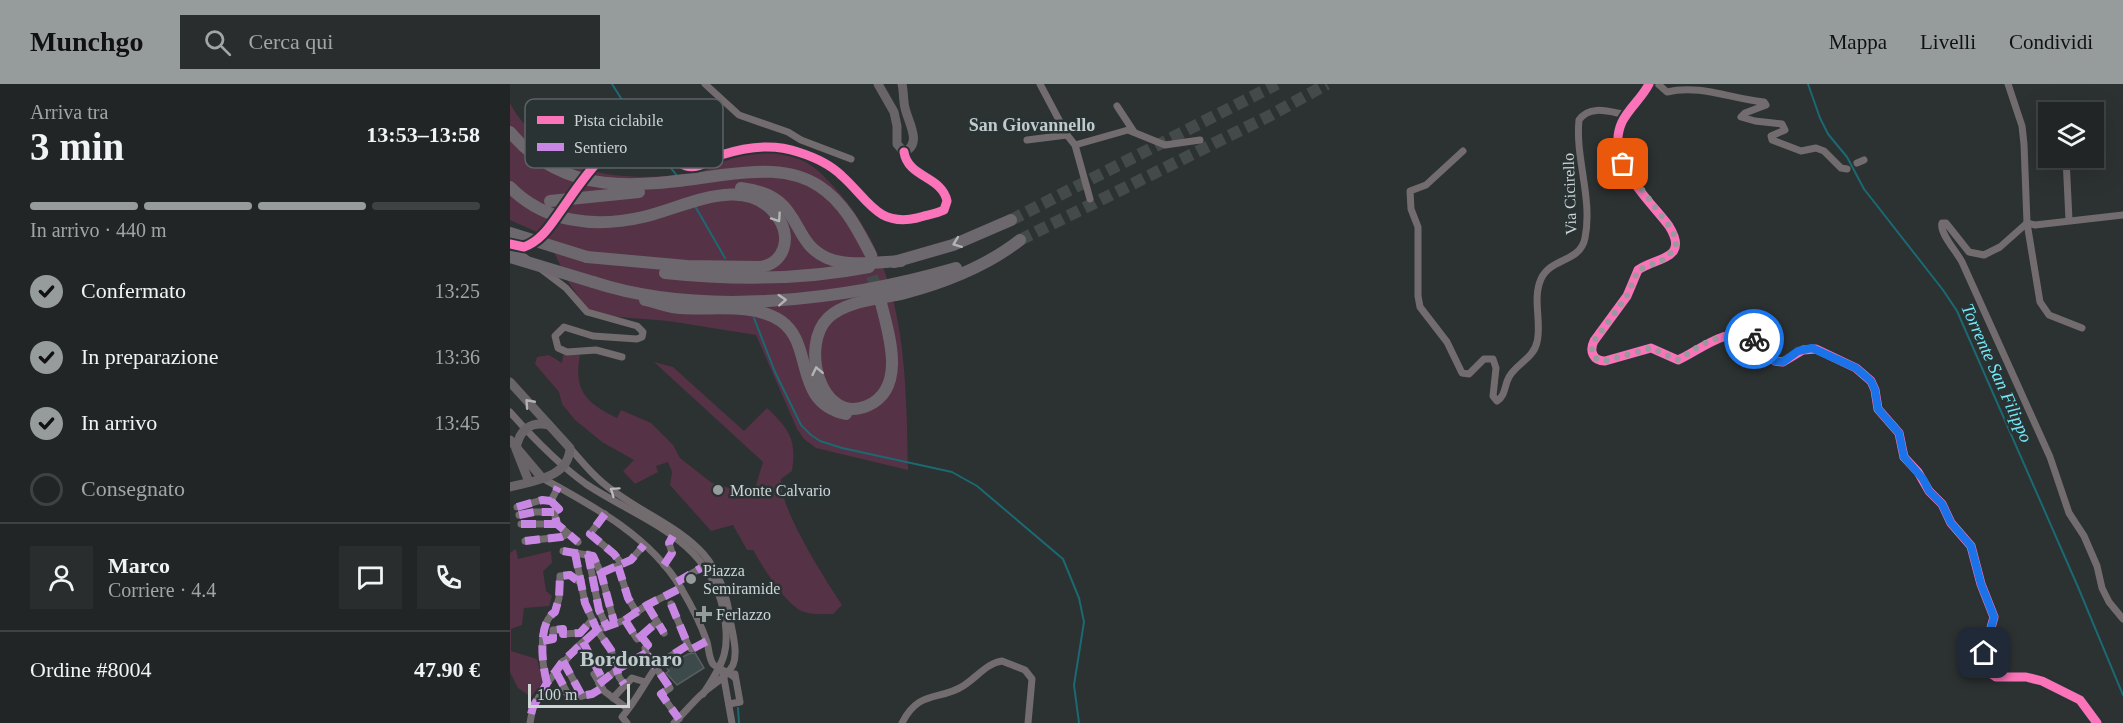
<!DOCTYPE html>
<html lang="it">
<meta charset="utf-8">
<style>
:root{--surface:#212526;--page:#292d2e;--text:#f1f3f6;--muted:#a2a5a7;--line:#3e4243;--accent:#969b9c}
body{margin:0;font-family:"Times New Roman",serif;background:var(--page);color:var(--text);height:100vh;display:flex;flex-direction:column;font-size:22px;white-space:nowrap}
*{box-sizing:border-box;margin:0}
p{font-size:20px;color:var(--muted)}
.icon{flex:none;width:33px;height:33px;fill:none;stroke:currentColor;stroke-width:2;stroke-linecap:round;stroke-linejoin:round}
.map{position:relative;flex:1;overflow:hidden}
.side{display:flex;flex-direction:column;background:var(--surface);width:510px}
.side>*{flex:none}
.buttons{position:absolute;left:1528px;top:18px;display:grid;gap:12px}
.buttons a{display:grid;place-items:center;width:66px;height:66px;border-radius:0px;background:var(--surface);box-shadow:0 6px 24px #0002,0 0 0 2px var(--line);font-size:30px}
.scale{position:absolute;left:18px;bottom:15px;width:102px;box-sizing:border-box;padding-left:6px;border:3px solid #cfd4d5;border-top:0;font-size:16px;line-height:21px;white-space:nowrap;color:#cfd4d5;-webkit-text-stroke:4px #2a3334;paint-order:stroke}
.pin{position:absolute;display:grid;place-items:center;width:51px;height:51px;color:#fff;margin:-26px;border-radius:12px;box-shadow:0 3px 9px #0006}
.courier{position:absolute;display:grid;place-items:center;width:60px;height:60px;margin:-30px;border:4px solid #1a73e8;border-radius:50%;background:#fff;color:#222;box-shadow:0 2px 8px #0007}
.head em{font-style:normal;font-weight:800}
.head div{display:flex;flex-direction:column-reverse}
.head{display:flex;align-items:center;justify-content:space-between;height:102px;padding:0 30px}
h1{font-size:39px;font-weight:800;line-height:45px}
.bar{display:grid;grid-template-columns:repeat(4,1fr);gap:9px 6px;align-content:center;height:72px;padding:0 30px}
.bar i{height:8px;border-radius:4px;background:var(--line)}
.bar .on{background:var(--accent)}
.bar p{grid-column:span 4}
.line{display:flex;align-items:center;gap:15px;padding:0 30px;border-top:2px solid var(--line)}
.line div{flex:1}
.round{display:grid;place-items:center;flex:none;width:63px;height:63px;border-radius:0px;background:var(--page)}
ol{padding:0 30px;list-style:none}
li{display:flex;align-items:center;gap:18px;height:66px}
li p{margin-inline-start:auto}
li .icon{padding:6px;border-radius:50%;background:var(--accent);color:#111;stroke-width:4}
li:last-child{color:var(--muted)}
li i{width:33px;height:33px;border:3px solid var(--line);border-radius:50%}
header{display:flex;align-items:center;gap:36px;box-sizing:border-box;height:84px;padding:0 30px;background:var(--accent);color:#111}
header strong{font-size:28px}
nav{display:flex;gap:33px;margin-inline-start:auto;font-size:21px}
.search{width:420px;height:54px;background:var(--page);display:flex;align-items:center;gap:15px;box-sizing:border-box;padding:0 21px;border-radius:0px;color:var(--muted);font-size:22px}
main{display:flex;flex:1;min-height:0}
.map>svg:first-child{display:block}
.green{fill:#553245}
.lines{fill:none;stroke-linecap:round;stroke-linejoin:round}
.stream{stroke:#1b6972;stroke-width:2}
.building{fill:#3d4a4c;stroke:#595d5e;stroke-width:1.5}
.street-tunnel{stroke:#44494a;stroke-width:7;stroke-dasharray:7 3.5;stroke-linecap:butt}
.highway-tunnel{stroke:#44494a;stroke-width:12;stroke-dasharray:12 6;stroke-linecap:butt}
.street{stroke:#726c6f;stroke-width:7}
.secondary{stroke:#696468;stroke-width:9}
.highway{stroke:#6d686d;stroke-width:12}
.highway-bridge{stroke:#6d686d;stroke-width:12}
.quiet{stroke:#c787e3;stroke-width:8;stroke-dasharray:15 8;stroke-linecap:butt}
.cycleway-casing{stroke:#2a3334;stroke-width:13}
.cycleway{stroke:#fb73b8;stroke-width:9}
.oneway{stroke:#b2b4b6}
.oneway2{stroke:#b0b2b4}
.oneway3{stroke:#b8babc}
.done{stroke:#969b9c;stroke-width:6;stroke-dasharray:0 10.8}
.route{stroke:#1a73e8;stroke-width:8}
.poi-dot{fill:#969b9c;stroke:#2a3334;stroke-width:2}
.labels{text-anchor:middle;stroke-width:5;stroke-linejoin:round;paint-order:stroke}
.street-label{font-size:16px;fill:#cfd4d5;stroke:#2a3334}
.poi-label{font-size:16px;fill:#cfd4d5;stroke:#2a3334;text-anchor:start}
.neighbourhood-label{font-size:18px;font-weight:bold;fill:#c0cacc;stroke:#2a3334}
.water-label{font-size:18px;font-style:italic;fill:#74e9f8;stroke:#2a3334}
.district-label{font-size:22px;font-weight:bold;fill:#c0cacc;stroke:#2a3334}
.key{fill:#2a3334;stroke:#5c6364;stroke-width:1.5}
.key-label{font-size:16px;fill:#cfd4d5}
</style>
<header>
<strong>Munchgo</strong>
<div class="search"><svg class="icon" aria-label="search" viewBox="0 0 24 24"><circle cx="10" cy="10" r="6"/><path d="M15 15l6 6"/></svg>Cerca qui</div>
<nav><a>Mappa</a><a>Livelli</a><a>Condividi</a></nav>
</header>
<main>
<section class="side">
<div class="head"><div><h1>3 min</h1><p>Arriva tra</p></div><em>13:53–13:58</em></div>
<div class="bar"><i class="on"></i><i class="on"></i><i class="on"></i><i></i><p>In arrivo · 440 m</p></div>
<ol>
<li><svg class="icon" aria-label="check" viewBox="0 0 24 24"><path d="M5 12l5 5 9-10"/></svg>Confermato<p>13:25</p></li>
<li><svg class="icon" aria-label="check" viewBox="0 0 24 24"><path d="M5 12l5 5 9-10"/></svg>In preparazione<p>13:36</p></li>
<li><svg class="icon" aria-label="check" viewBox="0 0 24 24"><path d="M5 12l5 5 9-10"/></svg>In arrivo<p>13:45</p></li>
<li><i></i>Consegnato</li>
</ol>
<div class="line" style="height:108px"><a class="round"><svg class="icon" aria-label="person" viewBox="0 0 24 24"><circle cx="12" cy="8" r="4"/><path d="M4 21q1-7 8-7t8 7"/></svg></a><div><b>Marco</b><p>Corriere · 4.4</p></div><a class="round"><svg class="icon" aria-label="chat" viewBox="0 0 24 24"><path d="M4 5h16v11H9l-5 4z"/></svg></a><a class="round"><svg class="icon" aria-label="phone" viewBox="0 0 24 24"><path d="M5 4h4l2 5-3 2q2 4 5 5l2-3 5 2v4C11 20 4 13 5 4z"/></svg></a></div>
<div class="line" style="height:78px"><div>Ordine #8004</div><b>47.90 €</b></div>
</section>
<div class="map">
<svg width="1613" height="639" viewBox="0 0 1613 639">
<rect width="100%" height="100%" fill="#2c3132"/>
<g class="green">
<path d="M0 19C16 52 68 88 104 91 129 94 158 93 181 89 193 87 204 81 215 77 233 70 255 67 273 70 299 74 315 92 331 111 397 189 396 289 398 386L306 364 294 355 287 345 246 251 158 237 96 232 77 225 59 199 36 152 0 136Z"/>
<path d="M39 271 52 279 53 271H70C63 307 77 319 107 334L111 326 141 339 163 361 170 374 202 399 236 409 246 401 253 378 144 278 163 283 234 347 257 324C279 345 287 355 282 387L271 395C269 424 315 495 332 521L323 530C315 530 302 531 294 528 276 522 253 483 243 466H237L223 441 201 447 160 401 162 388 158 378 146 382 148 388 125 400 113 387 124 376 92 358 65 336 52 320 49 308 25 280 27 273Z"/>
<path d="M6 465 8 475 41 467 42 479 33 487 36 507 42 512 39 522 14 524 12 541 1 545V567L27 575 33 598 21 613 8 604 0 588V469Z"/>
</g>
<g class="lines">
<g class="stream">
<path d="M102 0 131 46"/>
<path d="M1298 0 1310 34 1318 50 1337 73 1354 105 1433 206 1447 227 1568 503 1613 611"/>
<path d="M138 55 168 93"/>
<path d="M185 122 215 174"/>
<path d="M244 234 265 288 291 341 301 351 310 357 332 364 442 388 467 402 553 475 569 514 574 538 564 601 569 639"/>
<path d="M228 624 229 639"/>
</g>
</g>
<path class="building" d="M185 569 194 584 167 601 156 589 159 587 156 583 178 570Z"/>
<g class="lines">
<path class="street-tunnel" d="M35 148 74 94"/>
<g class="highway-tunnel">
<path d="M501 136 767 0"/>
<path d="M510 156 761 31 817 0"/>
<path d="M356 175 369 212"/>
</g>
<g class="street">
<path d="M195 0 229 31 278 48 291 56 341 75"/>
<path d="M530 0 557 51 565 61 580 115"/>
<path d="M1148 0 1157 8C1189 0 1222 15 1254 18L1256 21 1235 29 1231 33 1245 37 1272 40 1275 46 1261 52 1262 56 1291 67 1306 64 1314 67 1331 84 1337 85"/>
<path d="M1498 0 1512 42 1514 60 1517 139 1530 218 1539 231 1572 244"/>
<path d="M607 22 624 48"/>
<path d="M517 56 557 51"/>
<path d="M565 61 618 46 655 61 690 56"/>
<path d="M953 67 916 101 900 107 901 125 908 143V212L910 223 937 258 952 289 959 290 974 275H983L986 284 983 312 987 317C996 311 994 302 999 293 1006 280 1024 274 1027 258 1032 238 1022 215 1031 195 1041 173 1070 179 1075 154 1083 115 1065 74 1069 36 1080 20 1100 28 1117 31"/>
<path d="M1556 74 1559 136"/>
<path d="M1347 79 1354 76"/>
<path d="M78 89 100 67 133 48C146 57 163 78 176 82 188 86 201 75 211 71 236 63 263 59 288 68 304 73 320 80 332 92 358 115 367 143 407 134 416 131 426 130 434 126L437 117C432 92 398 94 394 68"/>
<path d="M1517 139 1490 163 1474 171 1459 168 1436 139H1432C1429 149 1447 168 1452 178L1540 373 1559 429 1574 452 1587 482 1592 504 1599 518 1613 535"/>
<path d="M1517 139 1525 141 1613 131"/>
<path d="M2 161C16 165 26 158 35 148"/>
<path d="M0 162 17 175"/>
<path d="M31 185 56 204 77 228 127 242 133 248 132 253 127 255 83 252 54 243 45 252 48 264 57 268 86 266 112 273"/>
<path d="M0 328C23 354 47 379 76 400 130 436 197 453 213 525 221 565 215 577 193 610"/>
<path d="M60 364C73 379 86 395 102 406 163 450 210 454 221 540 223 552 228 569 223 581 217 593 203 600 193 609 183 618 174 629 164 639"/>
<path d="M32 394C83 422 140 452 171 504 181 521 191 540 197 558 199 565 199 575 203 580 204 583 220 588 225 594"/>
<path d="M41 417 49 425 44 428 47 440 68 458"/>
<path d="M7 423 32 416 41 417 48 403"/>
<path d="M95 430 80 450 104 470 112 480"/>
<path d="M9 431 24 428H44"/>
<path d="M11 440H47"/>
<path d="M15 457 51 453 58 450"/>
<path d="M53 467 83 472 91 489 104 538"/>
<path d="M65 469 75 519 87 546 101 566 109 593 114 600"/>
<path d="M78 470 89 526 96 541"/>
<path d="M154 481 162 469 159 459 163 452"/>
<path d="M108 482 118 514 127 529"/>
<path d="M91 489 121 476 134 461"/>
<path d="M167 498 191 484"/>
<path d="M161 520 178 561"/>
<path d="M137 521 154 549"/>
<path d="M115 536 127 555 131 552"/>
<path d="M131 552 138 561 135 564 136 569 160 604 151 610 169 635"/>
<path d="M131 552 147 538"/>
<path d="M33 557 43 555V546L53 545V550L70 549 82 536"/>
<path d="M73 558 93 596"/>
<path d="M53 577 72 612"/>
<path d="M145 582 178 561 181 565 185 563"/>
<path d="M46 588 60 614 82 610 92 604"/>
<path d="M213 589 222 639"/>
<path d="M84 590 94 607 118 625"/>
<path d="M37 599C32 581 27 539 45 528L49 514 50 492 60 491 68 497 71 496"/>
<path d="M89 600 108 585 136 569"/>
<path d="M103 614 122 594 135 598"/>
<path d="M219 620 230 618 225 590"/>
<path d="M20 639 23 623 37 599 66 564 87 546 115 536 137 521 171 504"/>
<path d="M117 639 112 633C126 617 134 600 146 583"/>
<path d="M392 639C409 605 430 617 453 602 466 594 477 579 492 577L515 586 522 595 518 639"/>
</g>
<g class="secondary">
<path d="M368 0 384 28 387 42V60L394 68C413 60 398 38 395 24 393 16 394 8 392 0"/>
<path d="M1139 0C1132 14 1119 24 1112 38 1094 77 1138 114 1159 142 1180 176 1146 173 1128 186L1117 212 1084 257C1079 267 1083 277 1095 277L1141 264 1168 276C1187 268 1219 240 1242 254 1251 260 1255 271 1265 277L1273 278 1293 266 1306 265 1346 284 1361 297 1365 306 1368 325 1389 349 1394 373 1408 388 1419 407 1432 420 1441 439 1461 462 1471 500 1484 533 1474 569 1476 586 1486 593H1516L1532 597 1570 616 1587 639"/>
<path d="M0 298 60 364C59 394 22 397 0 403"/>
<path d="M0 356 32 394"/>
<path d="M19 398 6 365C9 346 20 337 39 341"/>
</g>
<g class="highway">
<path d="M0 48C57 116 134 102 212 91 244 87 280 83 309 102 334 118 348 146 361 171"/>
<path d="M0 103C35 139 86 144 133 133 174 124 238 86 269 135 281 154 275 180 249 183L177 182 77 173"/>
<path d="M231 104C295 111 278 157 317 174 338 183 368 178 391 177"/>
<path d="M40 117 129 108"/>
<path d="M384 178 443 161 501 136"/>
<path d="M155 189C222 196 292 196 359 183"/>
<path d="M83 198C193 234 337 216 446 184"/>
<path d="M135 216C144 218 153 221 162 223 196 228 241 217 271 237 305 261 282 318 336 330"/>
<path d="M371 219C379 251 397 305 357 322 310 341 290 261 318 234 336 216 372 215 395 209 436 198 477 182 510 156"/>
</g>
<g class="highway-bridge">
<path d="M0 149 77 173"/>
<path d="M0 173 83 198"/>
</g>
<g class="quiet">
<path d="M41 417 49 425 44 428 47 440 68 458"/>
<path d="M7 423 32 416 41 417 48 403"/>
<path d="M95 430 80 450 104 470 112 480"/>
<path d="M9 431 24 428H44"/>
<path d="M11 440H47"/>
<path d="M15 457 51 453 58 450"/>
<path d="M53 467 83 472 91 489 104 538"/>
<path d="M65 469 75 519 87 546 101 566 109 593 114 600"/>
<path d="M78 470 89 526 96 541"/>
<path d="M154 481 162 469 159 459 163 452"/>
<path d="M108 482 118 514 127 529"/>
<path d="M91 489 121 476 134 461"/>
<path d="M167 498 191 484"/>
<path d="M161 520 178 561"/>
<path d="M137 521 154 549"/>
<path d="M115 536 127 555 131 552"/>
<path d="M131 552 138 561 135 564 136 569 160 604 151 610 169 635"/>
<path d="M131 552 147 538"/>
<path d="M33 557 43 555V546L53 545V550L70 549 82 536"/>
<path d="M73 558 93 596"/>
<path d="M53 577 72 612"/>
<path d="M145 582 178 561 182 565 197 557"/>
<path d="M46 588 60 614 82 610 92 604"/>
<path d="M37 599C32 581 27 539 45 528L49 514 50 492 60 491 68 497 71 496"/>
<path d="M89 600 108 585 136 569"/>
<path d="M21 630 23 623 37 599 53 577 87 546 115 536 137 521 171 504"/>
</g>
<g class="cycleway-casing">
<g id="cycleway">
<path d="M1139 0C1132 14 1119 24 1112 38 1094 77 1138 114 1159 142 1180 176 1146 173 1128 186L1117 212 1084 257C1079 267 1083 277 1095 277L1141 264 1168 276C1187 268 1219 240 1242 254 1251 260 1255 271 1265 277L1273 278 1293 266 1306 265 1346 284 1361 297 1365 306 1368 325 1389 349 1394 373 1408 388 1419 407 1432 420 1441 439 1461 462 1471 500 1484 533 1474 569 1476 586 1486 593H1516L1532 597 1570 616 1587 639"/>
<path d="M0 160 14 163C31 157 40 142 50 128 72 97 94 60 133 48 146 57 163 78 176 82 188 86 201 75 211 71 236 63 263 59 288 68 304 73 320 80 332 92 358 115 367 143 407 134 416 131 426 130 434 126L437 117C432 92 398 94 394 68"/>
</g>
</g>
<use href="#cycleway" class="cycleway"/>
</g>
<defs><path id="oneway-chevron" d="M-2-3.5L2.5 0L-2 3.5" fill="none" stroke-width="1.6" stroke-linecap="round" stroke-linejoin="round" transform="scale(1.5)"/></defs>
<g class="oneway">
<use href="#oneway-chevron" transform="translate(267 134) rotate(56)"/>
<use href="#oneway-chevron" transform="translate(447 159) rotate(159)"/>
<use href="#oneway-chevron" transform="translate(272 216) rotate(-3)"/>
<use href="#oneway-chevron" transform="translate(307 287) rotate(-102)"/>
</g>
<use class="oneway2" href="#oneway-chevron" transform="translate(19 319) rotate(-132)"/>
<use class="oneway3" href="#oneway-chevron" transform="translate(104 407) rotate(-145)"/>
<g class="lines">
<path class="done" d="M1113 80 1159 142 1165 152 1166 161 1157 174 1128 186 1117 212 1084 257C1079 267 1083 277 1095 277L1141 264 1167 276C1175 273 1181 267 1188 263 1203 254 1228 246 1244 255"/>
<path class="route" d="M1244 255 1265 277 1273 278 1288 267 1302 264 1346 284 1361 297 1365 306 1368 325 1389 349 1394 373 1413 395 1419 407 1432 420 1441 439 1461 462 1471 500 1484 533 1474 569"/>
</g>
<g class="poi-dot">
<circle cx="208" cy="406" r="6"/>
<circle cx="181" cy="495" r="6"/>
<path d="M191 521h6v6h6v6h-6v6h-6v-6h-6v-6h6z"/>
</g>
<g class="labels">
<g class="street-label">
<text transform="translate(1059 110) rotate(-92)" y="6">Via Cicirello</text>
</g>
<g class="poi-label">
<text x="220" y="412">Monte Calvario</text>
<text x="193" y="492">Piazza<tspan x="193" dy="18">Semiramide</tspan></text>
<text x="206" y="536">Ferlazzo</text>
</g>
<g class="neighbourhood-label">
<text x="522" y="47">San Giovannello</text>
</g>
<g class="water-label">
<text transform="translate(1487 289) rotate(66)" y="6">Torrente San Filippo</text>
</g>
<g class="district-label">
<text x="121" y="582">Bordonaro</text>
</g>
</g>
<rect x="15" y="15" width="198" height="69" rx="9" class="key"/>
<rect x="27" y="32" width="27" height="8" fill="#fb73b8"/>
<rect x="27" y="59" width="27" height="8" fill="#c787e3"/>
<g class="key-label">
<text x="64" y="42">Pista ciclabile</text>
<text x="64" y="69">Sentiero</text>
</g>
</svg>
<div class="buttons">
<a><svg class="icon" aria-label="layers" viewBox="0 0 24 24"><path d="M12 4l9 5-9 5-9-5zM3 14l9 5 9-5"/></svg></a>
</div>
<div class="scale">100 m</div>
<div class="pin" style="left:1113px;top:80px;background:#ea580c"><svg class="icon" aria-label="bag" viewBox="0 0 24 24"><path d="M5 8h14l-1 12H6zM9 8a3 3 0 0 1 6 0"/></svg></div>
<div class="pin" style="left:1474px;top:569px;background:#1f2937"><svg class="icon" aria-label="home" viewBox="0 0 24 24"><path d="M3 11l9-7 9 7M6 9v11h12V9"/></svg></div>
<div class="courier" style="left:1244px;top:255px"><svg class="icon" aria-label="bike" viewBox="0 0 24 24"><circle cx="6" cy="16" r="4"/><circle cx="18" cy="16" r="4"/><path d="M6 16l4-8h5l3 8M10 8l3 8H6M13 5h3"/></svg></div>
</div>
</main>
